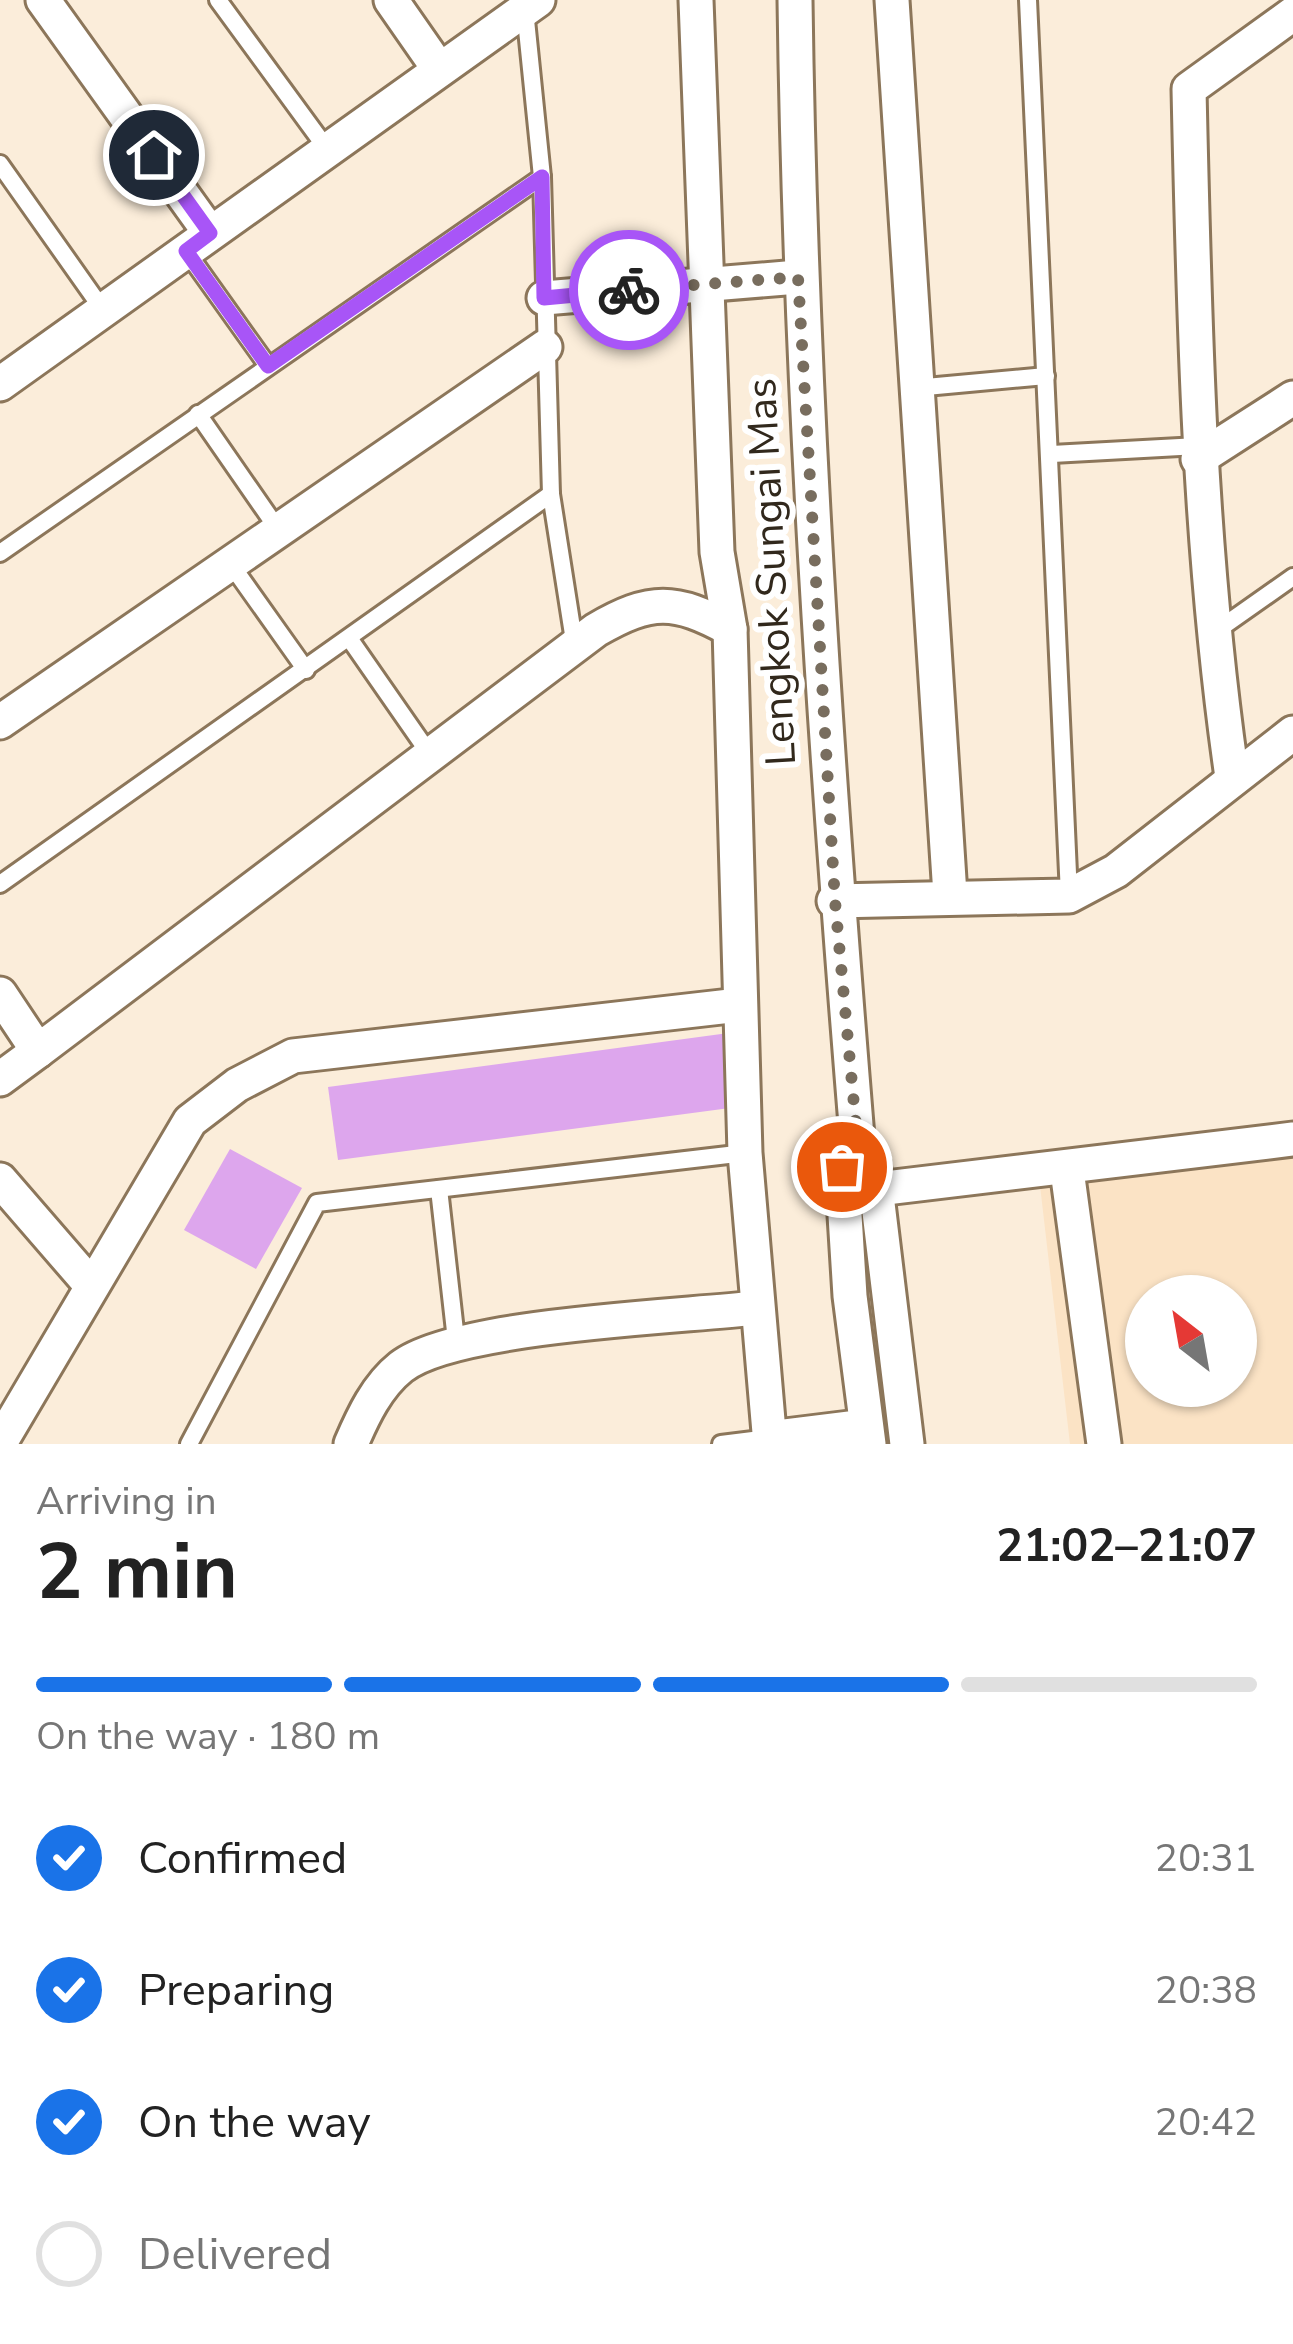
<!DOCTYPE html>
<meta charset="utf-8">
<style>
:root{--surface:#fff;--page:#f2f2f2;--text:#222;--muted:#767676;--line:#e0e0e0;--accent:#1a73e8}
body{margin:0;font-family:"Nunito Sans",sans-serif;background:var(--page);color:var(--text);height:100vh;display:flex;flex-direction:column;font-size:45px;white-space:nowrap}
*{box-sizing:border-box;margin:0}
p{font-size:39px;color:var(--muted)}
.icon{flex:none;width:66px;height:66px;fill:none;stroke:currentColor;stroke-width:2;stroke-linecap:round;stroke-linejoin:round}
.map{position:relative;height:1444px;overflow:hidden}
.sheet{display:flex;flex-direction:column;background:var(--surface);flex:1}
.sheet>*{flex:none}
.needle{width:78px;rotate:329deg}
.buttons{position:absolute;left:1125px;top:1275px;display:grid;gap:24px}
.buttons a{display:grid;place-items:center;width:132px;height:132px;border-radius:50%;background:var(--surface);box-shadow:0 3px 9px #0004;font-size:60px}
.pin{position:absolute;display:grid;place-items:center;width:102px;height:102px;color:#fff;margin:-51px;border:6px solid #fff;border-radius:50%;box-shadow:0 3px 12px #0007}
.courier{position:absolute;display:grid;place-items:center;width:120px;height:120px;margin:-60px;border:9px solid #a855f7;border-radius:50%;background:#fff;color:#222;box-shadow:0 3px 15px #0007}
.summary em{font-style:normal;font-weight:700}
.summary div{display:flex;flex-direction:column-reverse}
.summary{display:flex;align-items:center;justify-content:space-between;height:204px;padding:0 36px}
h1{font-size:78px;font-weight:700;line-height:90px}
.bar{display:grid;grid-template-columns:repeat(4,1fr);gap:18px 12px;align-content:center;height:144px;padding:0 36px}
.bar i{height:15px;border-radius:9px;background:var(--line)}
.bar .on{background:var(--accent)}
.bar p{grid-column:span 4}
ol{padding:0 36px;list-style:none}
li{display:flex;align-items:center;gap:36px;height:132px}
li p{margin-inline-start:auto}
li .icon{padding:12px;border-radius:50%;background:var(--accent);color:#fff;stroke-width:4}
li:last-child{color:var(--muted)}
li i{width:66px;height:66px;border:6px solid var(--line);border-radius:50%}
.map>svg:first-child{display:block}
.built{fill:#fbe3c5;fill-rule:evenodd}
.building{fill:#dda6ed}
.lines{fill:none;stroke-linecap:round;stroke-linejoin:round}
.lane-casing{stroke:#8c765a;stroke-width:22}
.street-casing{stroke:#8c765a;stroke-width:39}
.lane{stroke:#fff;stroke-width:16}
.street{stroke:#fff;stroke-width:33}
.done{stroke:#786d5e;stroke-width:12;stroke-dasharray:0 21.6}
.route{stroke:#a855f7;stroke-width:15}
.labels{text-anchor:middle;stroke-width:12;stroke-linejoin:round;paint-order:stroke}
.street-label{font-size:42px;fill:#31281c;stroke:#fff}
</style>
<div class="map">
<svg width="1293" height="1444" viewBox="0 0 1293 1444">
<rect width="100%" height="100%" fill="#fbedda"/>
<path class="built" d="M1293 1120V1444H1070L1036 1151ZM1146 1296H1236V1386H1146Z"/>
<g class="building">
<path d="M736 1032 745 1106 338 1160 328 1087Z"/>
<path d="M230 1149 302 1188 256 1269 184 1230Z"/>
</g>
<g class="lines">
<g class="lane-casing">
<g id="lane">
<path d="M218 0 327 149"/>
<path d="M1028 0 1069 895"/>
<path d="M525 10 542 177 551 494 575 647"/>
<path d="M0 164 103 310"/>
<path d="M186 251 268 366"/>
<path d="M915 388 1046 376"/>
<path d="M198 414 277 528"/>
<path d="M1052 454 1198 446"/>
<path d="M0 553 542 177"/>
<path d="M230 563 306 670"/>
<path d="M1212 634 1293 577"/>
<path d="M349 638 431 756"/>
<path d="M0 884 551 494"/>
<path d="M439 1189 456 1340"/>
<path d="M189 1444 317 1203 745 1153"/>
<path d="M721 1444 769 1438"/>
</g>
</g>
<g class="street-casing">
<g id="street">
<path d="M43 0 210 233"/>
<path d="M391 0 439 69"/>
<path d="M696 0 717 552 730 629 745 1153 770 1444"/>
<path d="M795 0C800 380 826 758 857 1137L873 1162 907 1444"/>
<path d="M892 0 950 895"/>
<path d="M544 298 798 277"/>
<path d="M0 384 538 0"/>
<path d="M1198 459 1293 398"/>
<path d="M0 722 545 347"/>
<path d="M1232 777C1199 548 1194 320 1189 89L1293 14"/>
<path d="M834 901 1069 896 1116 871 1293 733"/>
<path d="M0 994 38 1051 596 630C651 598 675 599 730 629"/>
<path d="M0 1079 38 1051"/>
<path d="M857 1137 842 1167 850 1296 869 1444"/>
<path d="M1067 1170 1104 1444"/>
<path d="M0 1180 90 1284"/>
<path d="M844 1193 1293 1139"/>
<path d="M769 1438 866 1426"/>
<path d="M0 1443 190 1121 237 1085 293 1056 739 1005"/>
<path d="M351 1444C363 1416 377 1386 401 1367 454 1325 677 1317 755 1308"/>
</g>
</g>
<use href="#lane" class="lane"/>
<use href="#street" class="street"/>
</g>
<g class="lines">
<path class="done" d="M629 290 798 277 835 901 857 1137 842 1167"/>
<path class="route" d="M154 155 210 233 186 251 268 366 542 177 544 298 629 290"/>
</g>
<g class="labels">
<g class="street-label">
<text transform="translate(770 572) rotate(-93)" y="15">Lengkok Sungai Mas</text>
</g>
</g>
</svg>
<div class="buttons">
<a><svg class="needle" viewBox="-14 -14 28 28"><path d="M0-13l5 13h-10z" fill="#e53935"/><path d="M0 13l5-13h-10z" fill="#767676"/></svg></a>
</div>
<div class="pin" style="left:842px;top:1167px;background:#ea580c"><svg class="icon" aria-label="bag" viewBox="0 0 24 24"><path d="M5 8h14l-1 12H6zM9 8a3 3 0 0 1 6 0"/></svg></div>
<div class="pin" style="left:154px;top:155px;background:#1f2937"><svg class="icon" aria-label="home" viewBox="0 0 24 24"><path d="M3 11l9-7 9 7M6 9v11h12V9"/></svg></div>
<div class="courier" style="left:629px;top:290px"><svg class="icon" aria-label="bike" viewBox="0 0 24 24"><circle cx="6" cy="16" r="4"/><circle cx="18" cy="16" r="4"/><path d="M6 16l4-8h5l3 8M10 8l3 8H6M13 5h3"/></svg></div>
</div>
<section class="sheet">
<div class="summary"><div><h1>2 min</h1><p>Arriving in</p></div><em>21:02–21:07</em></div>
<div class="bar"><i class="on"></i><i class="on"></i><i class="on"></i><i></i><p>On the way · 180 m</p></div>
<ol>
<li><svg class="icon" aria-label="check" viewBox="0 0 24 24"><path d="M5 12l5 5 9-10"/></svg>Confirmed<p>20:31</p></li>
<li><svg class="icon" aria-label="check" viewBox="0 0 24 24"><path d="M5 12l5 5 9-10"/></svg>Preparing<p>20:38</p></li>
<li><svg class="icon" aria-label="check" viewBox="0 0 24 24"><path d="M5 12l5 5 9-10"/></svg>On the way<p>20:42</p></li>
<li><i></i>Delivered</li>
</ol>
</section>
